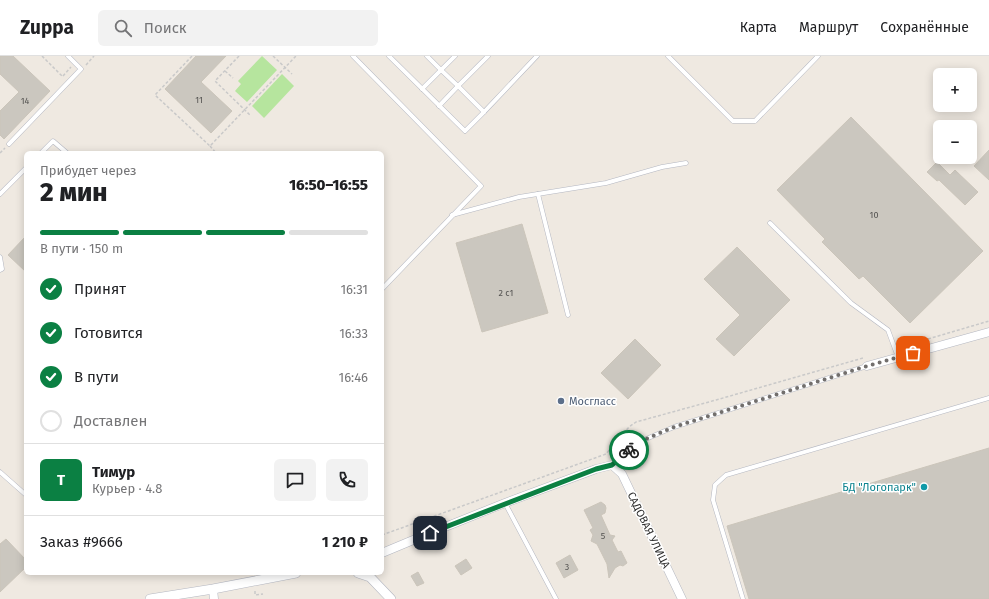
<!DOCTYPE html>
<html lang="ru">
<meta charset="utf-8">
<style>
:root{--surface:#fff;--page:#f2f2f2;--text:#202124;--muted:#757577;--line:#e0e0e0;--accent:#0b8043}
body{margin:0;font-family:"Fira Sans",sans-serif;background:var(--page);color:var(--text);height:100vh;display:flex;flex-direction:column;font-size:15px;white-space:nowrap}
*{box-sizing:border-box;margin:0}
p{font-size:13px;color:var(--muted)}
.icon{flex:none;width:22px;height:22px;fill:none;stroke:currentColor;stroke-width:2;stroke-linecap:round;stroke-linejoin:round}
.map{position:relative;flex:1;overflow:hidden}
.sheet{position:absolute;left:24px;top:95px;width:360px;height:424px;display:flex;flex-direction:column;background:var(--surface);border-radius:6px;box-shadow:0 2px 10px #0003}
.sheet>*{flex:none}
.tools{position:absolute;left:933px;top:12px;display:grid;gap:8px}
.tools a{display:grid;place-items:center;width:44px;height:44px;border-radius:6px;background:var(--surface);box-shadow:0 2px 10px #0003;font-size:20px}
.pin{position:absolute;display:grid;place-items:center;width:34px;height:34px;color:#fff;margin:-17px;border-radius:8px;box-shadow:0 2px 6px #0006}
.courier{position:absolute;display:grid;place-items:center;width:40px;height:40px;margin:-20px;border:3px solid #0b8043;border-radius:50%;background:#fff;color:#222;box-shadow:0 1px 5px #0007}
.overview em{font-style:normal;font-weight:800}
.overview div{display:flex;flex-direction:column-reverse}
.overview{display:flex;align-items:center;justify-content:space-between;height:68px;padding:0 16px}
h1{font-size:26px;font-weight:800;line-height:30px}
.bar{display:grid;grid-template-columns:repeat(4,1fr);gap:6px 4px;align-content:center;height:48px;padding:0 16px}
.bar i{height:5px;border-radius:3px;background:var(--line)}
.bar .on{background:var(--accent)}
.bar p{grid-column:span 4}
.line{display:flex;align-items:center;gap:10px;padding:0 16px;border-top:1px solid var(--line)}
.line div{flex:1}
.round{display:grid;place-items:center;flex:none;width:42px;height:42px;border-radius:6px;background:var(--page)}
ol{padding:0 16px;list-style:none}
li{display:flex;align-items:center;gap:12px;height:44px}
li p{margin-inline-start:auto}
li .icon{padding:4px;border-radius:50%;background:var(--accent);color:#fff;stroke-width:4}
li:last-child{color:var(--muted)}
li i{width:22px;height:22px;border:2px solid var(--line);border-radius:50%}
header{display:flex;align-items:center;gap:24px;box-sizing:border-box;height:56px;padding:0 20px;background:var(--surface);border-bottom:1px solid var(--line)}
header strong{font-size:19px}
nav{display:flex;gap:22px;margin-inline-start:auto;font-size:14px}
.search{width:280px;height:36px;background:var(--page);display:flex;align-items:center;gap:10px;box-sizing:border-box;padding:0 14px;border-radius:6px;color:var(--muted);font-size:15px}
.map>svg:first-child{display:block}
.green{fill:#b6e59e}
.building{fill:#cbc7bf;stroke:#cbc5ba}
.lines{fill:none;stroke-linecap:round;stroke-linejoin:round}
.service-casing{stroke:#b4b7c1;stroke-width:5}
.minor-casing{stroke:#b4b7c1;stroke-width:9}
.tertiary-casing{stroke:#b4b7c1;stroke-width:10}
.path{stroke:#c9c9c9;stroke-width:1.5;stroke-dasharray:3 2;stroke-linecap:butt}
.service{stroke:#fff;stroke-width:4}
.minor{stroke:#fff;stroke-width:8}
.tertiary{stroke:#fff;stroke-width:9}
.done{stroke:#726f6d;stroke-width:4;stroke-dasharray:0 7.2}
.route{stroke:#0b8043;stroke-width:5}
.service-dot{fill:#5c6f8a;stroke:#fff;stroke-width:1.5}
.culture-dot{fill:#0f9aa8;stroke:#fff;stroke-width:1.5}
.labels{text-anchor:middle;stroke-width:3;stroke-linejoin:round;paint-order:stroke}
.number-label{font-size:9px;fill:#555452}
.service-label{font-size:11px;fill:#4e5e75;stroke:#fff;text-anchor:start}
.culture-label{font-size:11px;fill:#0d838f;stroke:#fff;text-anchor:end}
.street-label{font-size:11px;fill:#2e2e2e;stroke:#fff}
</style>
<header>
<strong>Zuppa</strong>
<div class="search"><svg class="icon" aria-label="search" viewBox="0 0 24 24"><circle cx="10" cy="10" r="6"/><path d="M15 15l6 6"/></svg>Поиск</div>
<nav><a>Карта</a><a>Маршрут</a><a>Сохранённые</a></nav>
</header>
<div class="map">
<svg width="989" height="543" viewBox="0 0 989 543">
<rect width="100%" height="100%" fill="#efe9e1"/>
<g class="green">
<path d="M262 0 277 14 247 46 235 35 241 28 238 25Z"/>
<path d="M282 18 294 30 264 62 252 50Z"/>
</g>
<g class="building">
<path d="M0 0H13L50 35 4 83 0 79V55L19 36 0 18Z"/>
<path d="M196 0H226L201 26 232 55 211 77 165 33Z"/>
<path d="M851 61 983 195 910 267 863 220 859 223 822 186 825 183 777 134Z"/>
<path d="M989 94V124L974 110Z"/>
<path d="M937 106 950 119 955 114 978 136 965 149 939 124 937 125 927 116Z"/>
<path d="M522 168 548 257 482 276 456 187Z"/>
<path d="M26 180V216L8 199Z"/>
<path d="M737 191 790 244 734 300 716 283 740 259 704 223Z"/>
<path d="M635 283 661 309 628 343 601 317Z"/>
<path d="M989 392V543H749L727 470Z"/>
<path d="M601 446 605 449 606 452 605 457 601 459 610 479 615 480 612 484 618 496 621 495 627 507 623 510 620 509 615 512 609 522 607 508 597 488 591 485 593 479 590 474 593 472 584 454Z"/>
<path d="M6 483 26 504V511L0 536V488Z"/>
<path d="M570 499 578 514 564 522 556 507Z"/>
<path d="M466 503 472 512 461 519 455 510Z"/>
<path d="M418 516 424 527 417 530 411 520Z"/>
</g>
<g class="lines">
<g class="service-casing">
<g id="service">
<path d="M353 0 481 130 382 233"/>
<path d="M389 0 465 75 484 56"/>
<path d="M427 0 441 14 455 0"/>
<path d="M668 0 733 65H755L818 0"/>
<path d="M422 33 441 14 458 30 488 0"/>
<path d="M439 50 458 30 484 56 537 0"/>
<path d="M9 88 81 13 68 0"/>
<path d="M41 97 53 85 67 97"/>
<path d="M0 138 26 112"/>
<path d="M538 138 568 259"/>
<path d="M452 159 519 141 606 127 662 111 686 107"/>
<path d="M770 167 851 247 888 274 898 301"/>
<path d="M0 201 2 213 0 214"/>
<path d="M612 409 639 386 674 371 867 310"/>
<path d="M0 416 26 439"/>
<path d="M505 447 556 543"/>
<path d="M743 543 713 444 715 429 726 419 989 342"/>
</g>
</g>
<g class="minor-casing">
<g id="minor">
<path d="M867 310 989 276"/>
<path d="M382 497 430 477 505 447 596 413 612 409 622 418 682 543"/>
<path d="M213 533 214 543"/>
</g>
</g>
<g class="tertiary-casing">
<g id="tertiary">
<path d="M358 517 370 521 391 543"/>
<path d="M150 543 213 533 296 517"/>
</g>
</g>
<g class="path">
<path d="M42 0 63 21"/>
<path d="M192 0 155 39 210 90 296 0"/>
<path d="M239 0 215 25 251 60"/>
<path d="M273 0 292 18"/>
<path d="M86 9 94 0"/>
<path d="M225 15 233 22"/>
<path d="M63 20 71 11"/>
<path d="M210 90 216 97"/>
<path d="M0 97 5 92"/>
<path d="M928 283 989 265"/>
<path d="M382 479 606 398 629 371 636 366 716 344 863 302"/>
<path d="M255 535V539L263 538"/>
</g>
<use href="#service" class="service"/>
<use href="#minor" class="minor"/>
<use href="#tertiary" class="tertiary"/>
</g>
<g class="lines">
<path class="done" d="M629 394 639 386 674 371 867 310 913 297"/>
<path class="route" d="M430 477 596 413 612 409 629 394"/>
</g>
<circle class="service-dot" cx="561" cy="345" r="4"/>
<circle class="culture-dot" cx="924" cy="431" r="4"/>
<g class="labels">
<g class="number-label">
<text x="199" y="47">11</text>
<text x="25" y="48">14</text>
<text x="874" y="162">10</text>
<text x="506" y="240">2 с1</text>
<text x="603" y="483">5</text>
<text x="567" y="514">3</text>
</g>
<g class="service-label">
<text x="569" y="349">Мосгласс</text>
</g>
<g class="culture-label">
<text x="916" y="435">БД "Логопарк"</text>
</g>
<g class="street-label">
<text transform="translate(649 474) rotate(64)" y="4">САДОВАЯ УЛИЦА</text>
</g>
</g>
</svg>
<div class="tools">
<a>+</a>
<a>−</a>
</div>
<div class="pin" style="left:913px;top:297px;background:#ea580c"><svg class="icon" aria-label="bag" viewBox="0 0 24 24"><path d="M5 8h14l-1 12H6zM9 8a3 3 0 0 1 6 0"/></svg></div>
<div class="pin" style="left:430px;top:477px;background:#1f2937"><svg class="icon" aria-label="home" viewBox="0 0 24 24"><path d="M3 11l9-7 9 7M6 9v11h12V9"/></svg></div>
<div class="courier" style="left:629px;top:394px"><svg class="icon" aria-label="bike" viewBox="0 0 24 24"><circle cx="6" cy="16" r="4"/><circle cx="18" cy="16" r="4"/><path d="M6 16l4-8h5l3 8M10 8l3 8H6M13 5h3"/></svg></div>
<section class="sheet">
<div class="overview"><div><h1>2 мин</h1><p>Прибудет через</p></div><em>16:50–16:55</em></div>
<div class="bar"><i class="on"></i><i class="on"></i><i class="on"></i><i></i><p>В пути · 150 m</p></div>
<ol>
<li><svg class="icon" aria-label="check" viewBox="0 0 24 24"><path d="M5 12l5 5 9-10"/></svg>Принят<p>16:31</p></li>
<li><svg class="icon" aria-label="check" viewBox="0 0 24 24"><path d="M5 12l5 5 9-10"/></svg>Готовится<p>16:33</p></li>
<li><svg class="icon" aria-label="check" viewBox="0 0 24 24"><path d="M5 12l5 5 9-10"/></svg>В пути<p>16:46</p></li>
<li><i></i>Доставлен</li>
</ol>
<div class="line" style="height:72px"><b class="round" style="background:var(--accent);color:#fff">Т</b><div><b>Тимур</b><p>Курьер · 4.8</p></div><a class="round"><svg class="icon" aria-label="chat" viewBox="0 0 24 24"><path d="M4 5h16v11H9l-5 4z"/></svg></a><a class="round"><svg class="icon" aria-label="phone" viewBox="0 0 24 24"><path d="M5 4h4l2 5-3 2q2 4 5 5l2-3 5 2v4C11 20 4 13 5 4z"/></svg></a></div>
<div class="line" style="height:52px"><div>Заказ #9666</div><b>1 210 ₽</b></div>
</section>
</div>
